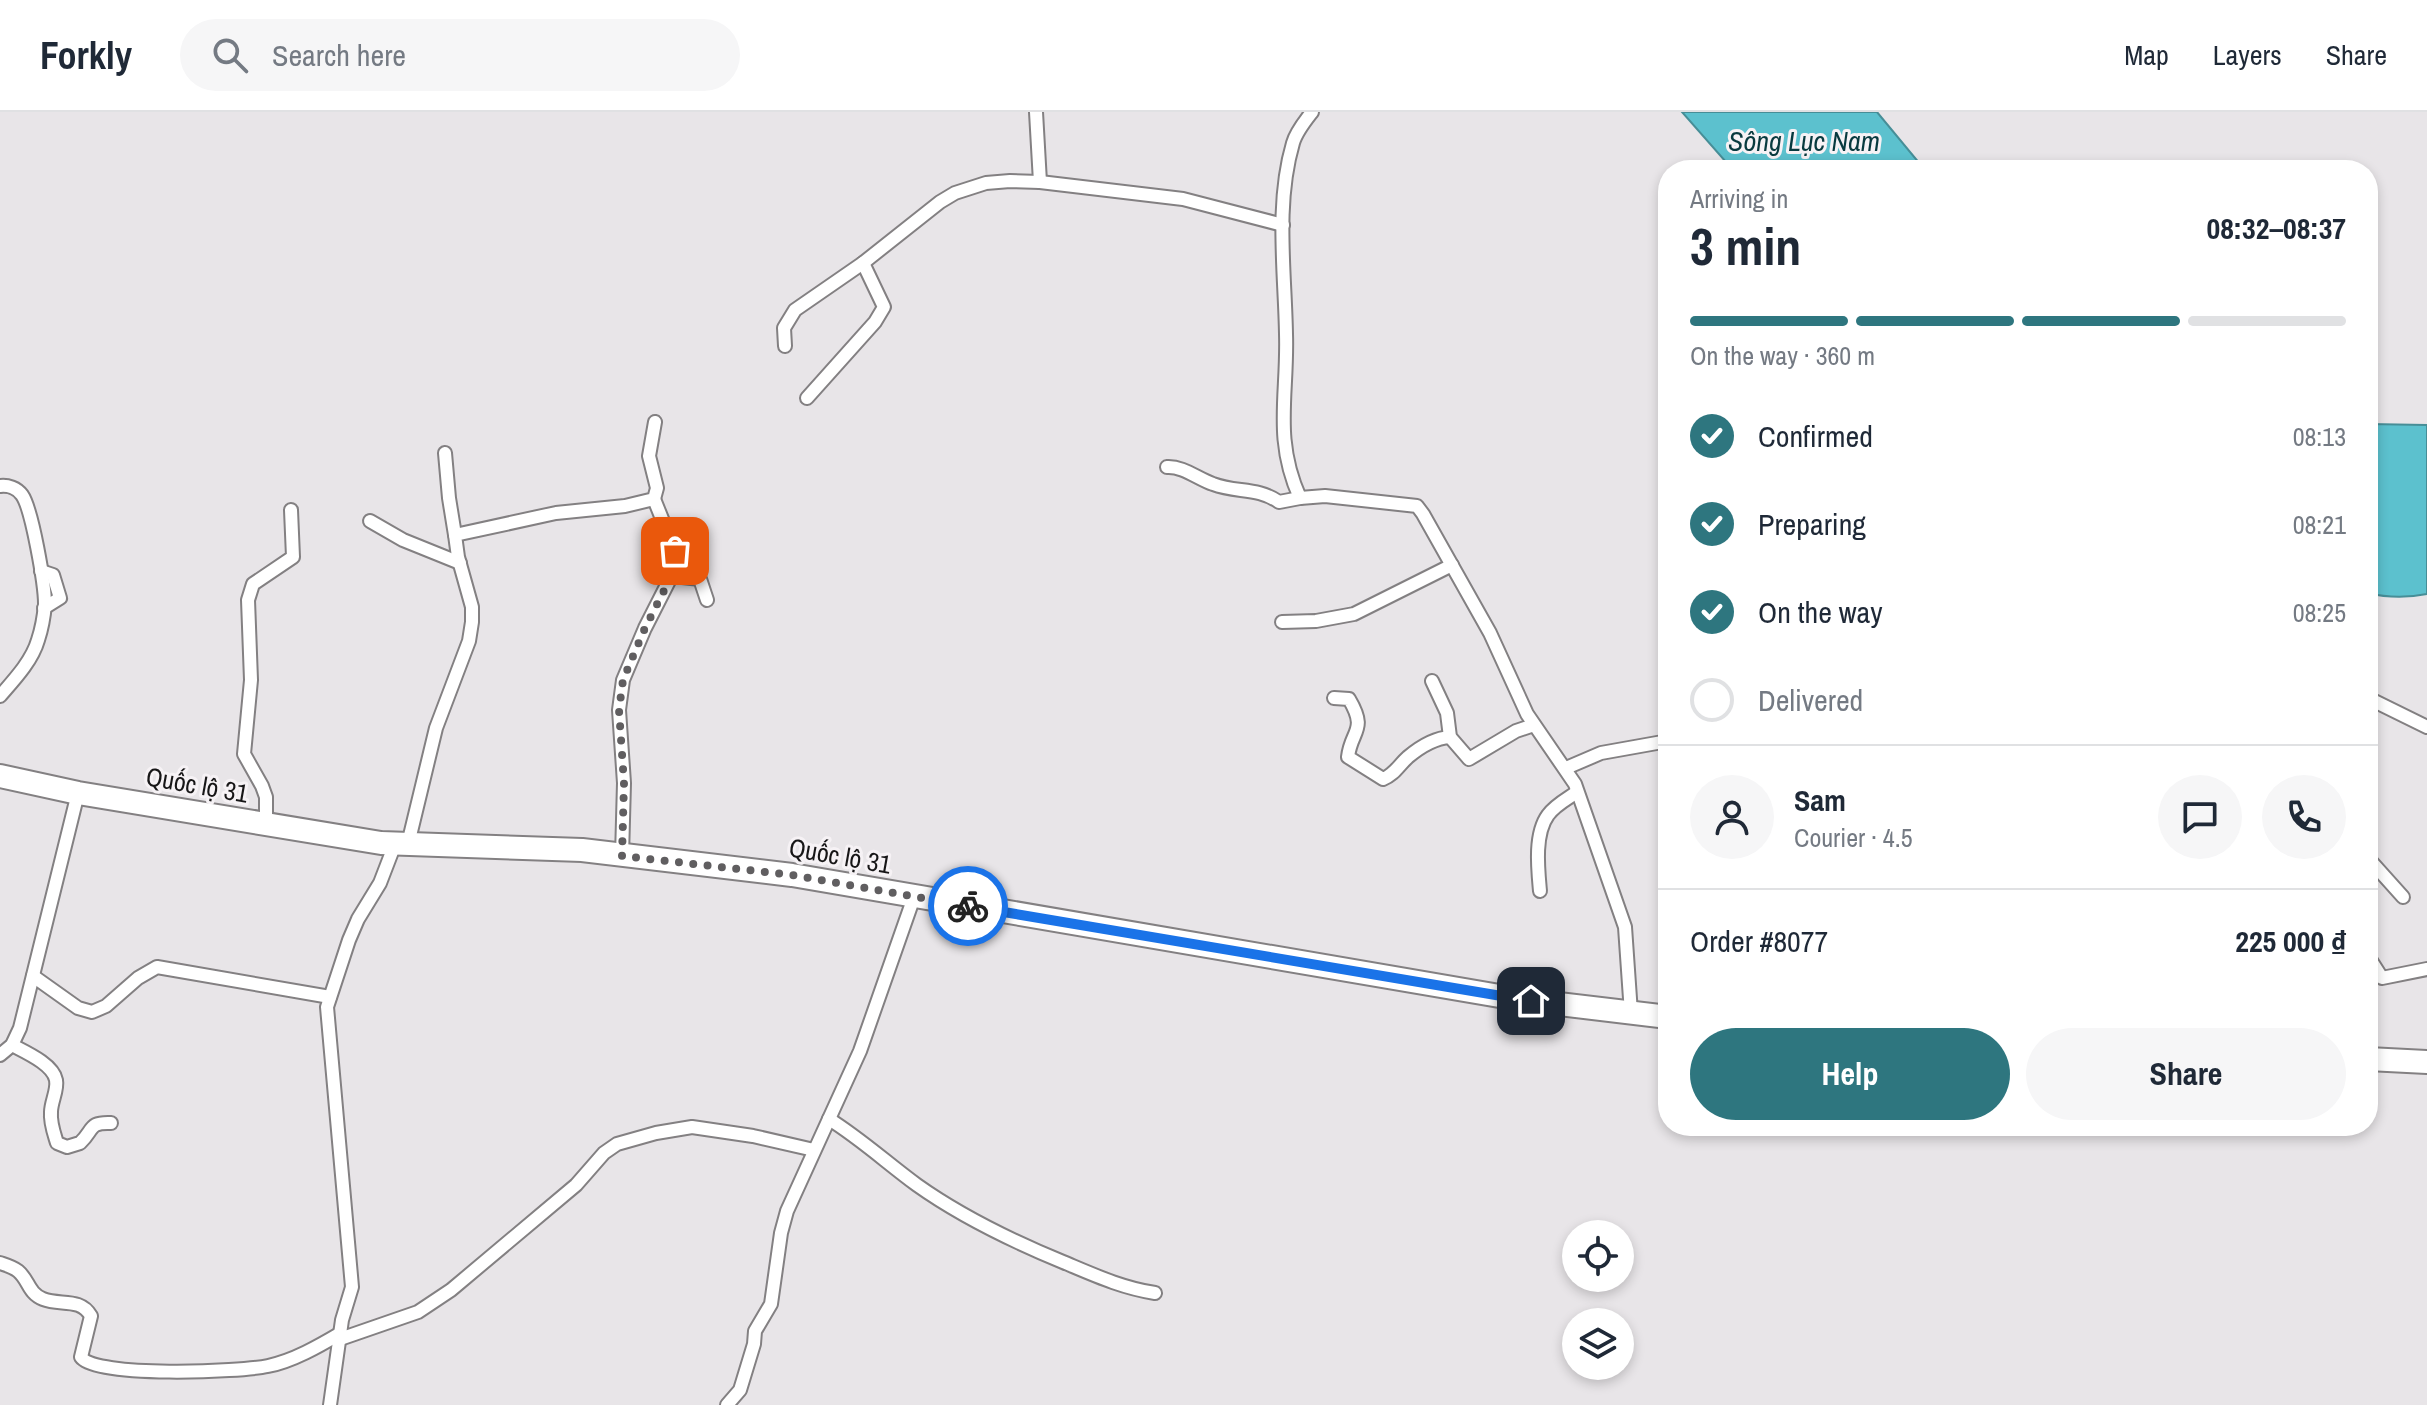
<!DOCTYPE html>
<meta charset="utf-8">
<style>
:root{--surface:#fff;--page:#f6f6f7;--text:#1f2937;--muted:#747a83;--line:#e0e1e3;--accent:#2e767f}
body{margin:0;font-family:"Archivo Narrow",sans-serif;background:var(--page);color:var(--text);height:100vh;display:flex;flex-direction:column;font-size:30px;white-space:nowrap}
*{box-sizing:border-box;margin:0}
p{font-size:26px;color:var(--muted)}
.icon{flex:none;width:44px;height:44px;fill:none;stroke:currentColor;stroke-width:2;stroke-linecap:round;stroke-linejoin:round}
.map{position:relative;flex:1;overflow:hidden}
.drawer{position:absolute;left:1658px;top:48px;width:720px;height:976px;display:flex;flex-direction:column;background:var(--surface);border-radius:32px;box-shadow:0 4px 12px #0003}
.drawer>*{flex:none}
.controls{position:absolute;left:1562px;top:1108px;display:grid;gap:16px}
.controls a{display:grid;place-items:center;width:72px;height:72px;border-radius:50%;background:var(--surface);box-shadow:0 4px 12px #0003;font-size:40px}
.pin{position:absolute;display:grid;place-items:center;width:68px;height:68px;color:#fff;margin:-34px;border-radius:16px;box-shadow:0 4px 12px #0006}
.courier{position:absolute;display:grid;place-items:center;width:80px;height:80px;margin:-40px;border:6px solid #1a73e8;border-radius:50%;background:#fff;color:#222;box-shadow:0 2px 10px #0007}
.overview em{font-style:normal;font-weight:700}
.overview div{display:flex;flex-direction:column-reverse}
.overview{display:flex;align-items:center;justify-content:space-between;height:136px;padding:0 32px}
h1{font-size:52px;font-weight:700;line-height:60px}
.bar{display:grid;grid-template-columns:repeat(4,1fr);gap:12px 8px;align-content:center;height:96px;padding:0 32px}
.bar i{height:10px;border-radius:6px;background:var(--line)}
.bar .on{background:var(--accent)}
.bar p{grid-column:span 4}
.line{display:flex;align-items:center;gap:20px;padding:0 32px;border-top:2px solid var(--line)}
.line div{flex:1}
.round{display:grid;place-items:center;flex:none;width:84px;height:84px;border-radius:42px;background:var(--page)}
ol{padding:0 32px;list-style:none}
li{display:flex;align-items:center;gap:24px;height:88px}
li p{margin-inline-start:auto}
li .icon{padding:8px;border-radius:50%;background:var(--accent);color:#fff;stroke-width:4}
li:last-child{color:var(--muted)}
li i{width:44px;height:44px;border:4px solid var(--line);border-radius:50%}
.primary-button{display:flex;gap:16px;margin-top:auto;padding:16px 32px}
.primary-button a{flex:1;height:92px;border-radius:48px;background:var(--accent);color:#fff;font-size:32px;font-weight:700;line-height:92px;text-align:center}
.primary-button a+a{background:var(--page);color:var(--text)}
header{display:flex;align-items:center;gap:48px;box-sizing:border-box;height:112px;padding:0 40px;background:var(--surface);border-bottom:2px solid var(--line)}
header strong{font-size:38px}
nav{display:flex;gap:44px;margin-inline-start:auto;font-size:28px}
.search{width:560px;height:72px;background:var(--page);display:flex;align-items:center;gap:20px;box-sizing:border-box;padding:0 28px;border-radius:44px;color:var(--muted);font-size:30px}
.map>svg:first-child{display:block}
.water{fill:#5cc1ce;stroke:#478e97;stroke-width:2}
.lines{fill:none;stroke-linecap:round;stroke-linejoin:round}
.street-casing{stroke:#838082;stroke-width:16}
.highway-casing{stroke:#838082;stroke-width:26}
.street{stroke:#fff;stroke-width:12}
.highway{stroke:#fff;stroke-width:22}
.done{stroke:#605e60;stroke-width:8;stroke-dasharray:0 14.4}
.route{stroke:#1a73e8;stroke-width:10}
.labels{text-anchor:middle;stroke-width:6;stroke-linejoin:round;paint-order:stroke}
.street-label{font-size:26px;fill:#171617;stroke:#f6f2f5}
.water-label{font-size:28px;font-style:italic;fill:#083a3f;stroke:#f6f2f5}
</style>
<header>
<strong>Forkly</strong>
<div class="search"><svg class="icon" aria-label="search" viewBox="0 0 24 24"><circle cx="10" cy="10" r="6"/><path d="M15 15l6 6"/></svg>Search here</div>
<nav><a>Map</a><a>Layers</a><a>Share</a></nav>
</header>
<div class="map">
<svg width="2427" height="1293" viewBox="0 0 2427 1293">
<rect width="100%" height="100%" fill="#e8e5e8"/>
<g class="water">
<path d="M1682 0H1877L1925 58H1733Z"/>
<path d="M2368 312 2427 313V482C2407 486 2388 486 2368 481Z"/>
</g>
<g class="lines">
<g class="street-casing">
<g id="street">
<path d="M1036 0 1040 70"/>
<path d="M1312 0C1305 9 1296 20 1293 31 1275 92 1285 160 1286 222 1288 283 1273 326 1300 386L1325 384 1417 394 1423 402 1490 521 1527 602 1575 672 1625 815 1631 901"/>
<path d="M785 234 784 216 795 198 863 151 940 90 955 81 986 71 1010 69 1040 70 1183 87 1283 113"/>
<path d="M807 286 875 210 884 195 863 151"/>
<path d="M445 341 449 386 455 423"/>
<path d="M1167 355C1183 354 1198 367 1213 372 1237 381 1257 375 1279 390L1300 386"/>
<path d="M0 374C8 373 17 376 22 383 32 397 45 473 45 492 44 504 42 516 38 528 32 549 14 568 0 584"/>
<path d="M654 387 675 439V457L682 465 700 467 707 488"/>
<path d="M370 409 403 428 460 451"/>
<path d="M41 459 53 463 60 486 44 496"/>
<path d="M1282 510 1316 509 1354 502 1452 453"/>
<path d="M1432 569 1447 601 1450 625 1469 647 1516 619 1534 613"/>
<path d="M1334 586 1349 587C1368 619 1351 618 1348 645L1383 667C1394 663 1399 653 1408 645 1420 635 1434 626 1450 625"/>
<path d="M2368 586 2427 615"/>
<path d="M1566 656 1601 641 1668 629"/>
<path d="M266 713V685L262 674 244 642 251 568 248 488 253 472 293 445 291 398"/>
<path d="M408 732 436 616 469 529 472 510V495L458 445 455 423 556 401 625 394 654 387 657 376 649 344 655 310"/>
<path d="M622 744 624 671 619 598 623 568 645 516 675 457"/>
<path d="M2368 746 2403 785"/>
<path d="M1540 779C1538 757 1534 722 1548 703 1555 693 1567 687 1577 680"/>
<path d="M2368 844 2382 866 2427 857"/>
<path d="M33 864 78 896 92 900 106 894 138 866 157 855 330 885"/>
<path d="M12 933C25 940 53 952 56 968 58 978 51 990 51 1000 50 1011 54 1021 57 1031L67 1035 80 1031C94 1018 88 1010 111 1011"/>
<path d="M0 943 12 933 20 916 78 681"/>
<path d="M829 1007C861 1027 887 1051 917 1073 962 1105 1012 1129 1063 1150 1094 1163 1122 1176 1155 1181"/>
<path d="M0 1151C6 1153 13 1155 18 1159 29 1168 28 1181 43 1187 60 1194 80 1185 91 1204L81 1245C95 1266 240 1260 268 1254 293 1249 319 1234 341 1221"/>
<path d="M340 1227 418 1200 451 1178 576 1073 604 1041 617 1032 656 1021 692 1015 753 1024 814 1038"/>
<path d="M330 1293 342 1208 352 1175 327 895 349 828 358 807 380 771 395 732"/>
<path d="M727 1293 740 1278 754 1232 755 1219 771 1192 781 1121 787 1099 860 939 914 785"/>
</g>
</g>
<g class="highway-casing">
<g id="highway">
<path d="M0 664 78 681 381 731 582 738 792 763 1517 887 1668 905"/>
<path d="M2368 947 2427 950"/>
</g>
</g>
<use href="#street" class="street"/>
<use href="#highway" class="highway"/>
</g>
<g class="lines">
<path class="done" d="M675 439V457L645 516 623 568 619 598 624 671 622 744 792 763 968 794"/>
<path class="route" d="M968 794 1531 889"/>
</g>
<g class="labels">
<g class="street-label">
<text transform="translate(197 673) rotate(10)" y="9">Quốc lộ 31</text>
<text transform="translate(840 744) rotate(10)" y="9">Quốc lộ 31</text>
</g>
<g class="water-label">
<text x="1804" y="39">Sông Lục Nam</text>
</g>
</g>
</svg>
<div class="controls">
<a><svg class="icon" aria-label="locate" viewBox="0 0 24 24"><circle cx="12" cy="12" r="6"/><path d="M12 2v4M12 18v4M2 12h4M18 12h4"/></svg></a>
<a><svg class="icon" aria-label="layers" viewBox="0 0 24 24"><path d="M12 4l9 5-9 5-9-5zM3 14l9 5 9-5"/></svg></a>
</div>
<div class="pin" style="left:675px;top:439px;background:#ea580c"><svg class="icon" aria-label="bag" viewBox="0 0 24 24"><path d="M5 8h14l-1 12H6zM9 8a3 3 0 0 1 6 0"/></svg></div>
<div class="pin" style="left:1531px;top:889px;background:#1f2937"><svg class="icon" aria-label="home" viewBox="0 0 24 24"><path d="M3 11l9-7 9 7M6 9v11h12V9"/></svg></div>
<div class="courier" style="left:968px;top:794px"><svg class="icon" aria-label="bike" viewBox="0 0 24 24"><circle cx="6" cy="16" r="4"/><circle cx="18" cy="16" r="4"/><path d="M6 16l4-8h5l3 8M10 8l3 8H6M13 5h3"/></svg></div>
<section class="drawer">
<div class="overview"><div><h1>3 min</h1><p>Arriving in</p></div><em>08:32–08:37</em></div>
<div class="bar"><i class="on"></i><i class="on"></i><i class="on"></i><i></i><p>On the way · 360 m</p></div>
<ol>
<li><svg class="icon" aria-label="check" viewBox="0 0 24 24"><path d="M5 12l5 5 9-10"/></svg>Confirmed<p>08:13</p></li>
<li><svg class="icon" aria-label="check" viewBox="0 0 24 24"><path d="M5 12l5 5 9-10"/></svg>Preparing<p>08:21</p></li>
<li><svg class="icon" aria-label="check" viewBox="0 0 24 24"><path d="M5 12l5 5 9-10"/></svg>On the way<p>08:25</p></li>
<li><i></i>Delivered</li>
</ol>
<div class="line" style="height:144px"><a class="round"><svg class="icon" aria-label="person" viewBox="0 0 24 24"><circle cx="12" cy="8" r="4"/><path d="M4 21q1-7 8-7t8 7"/></svg></a><div><b>Sam</b><p>Courier · 4.5</p></div><a class="round"><svg class="icon" aria-label="chat" viewBox="0 0 24 24"><path d="M4 5h16v11H9l-5 4z"/></svg></a><a class="round"><svg class="icon" aria-label="phone" viewBox="0 0 24 24"><path d="M5 4h4l2 5-3 2q2 4 5 5l2-3 5 2v4C11 20 4 13 5 4z"/></svg></a></div>
<div class="line" style="height:104px"><div>Order #8077</div><b>225 000 ₫</b></div>
<div class="primary-button"><a>Help</a><a>Share</a></div>
</section>
</div>
